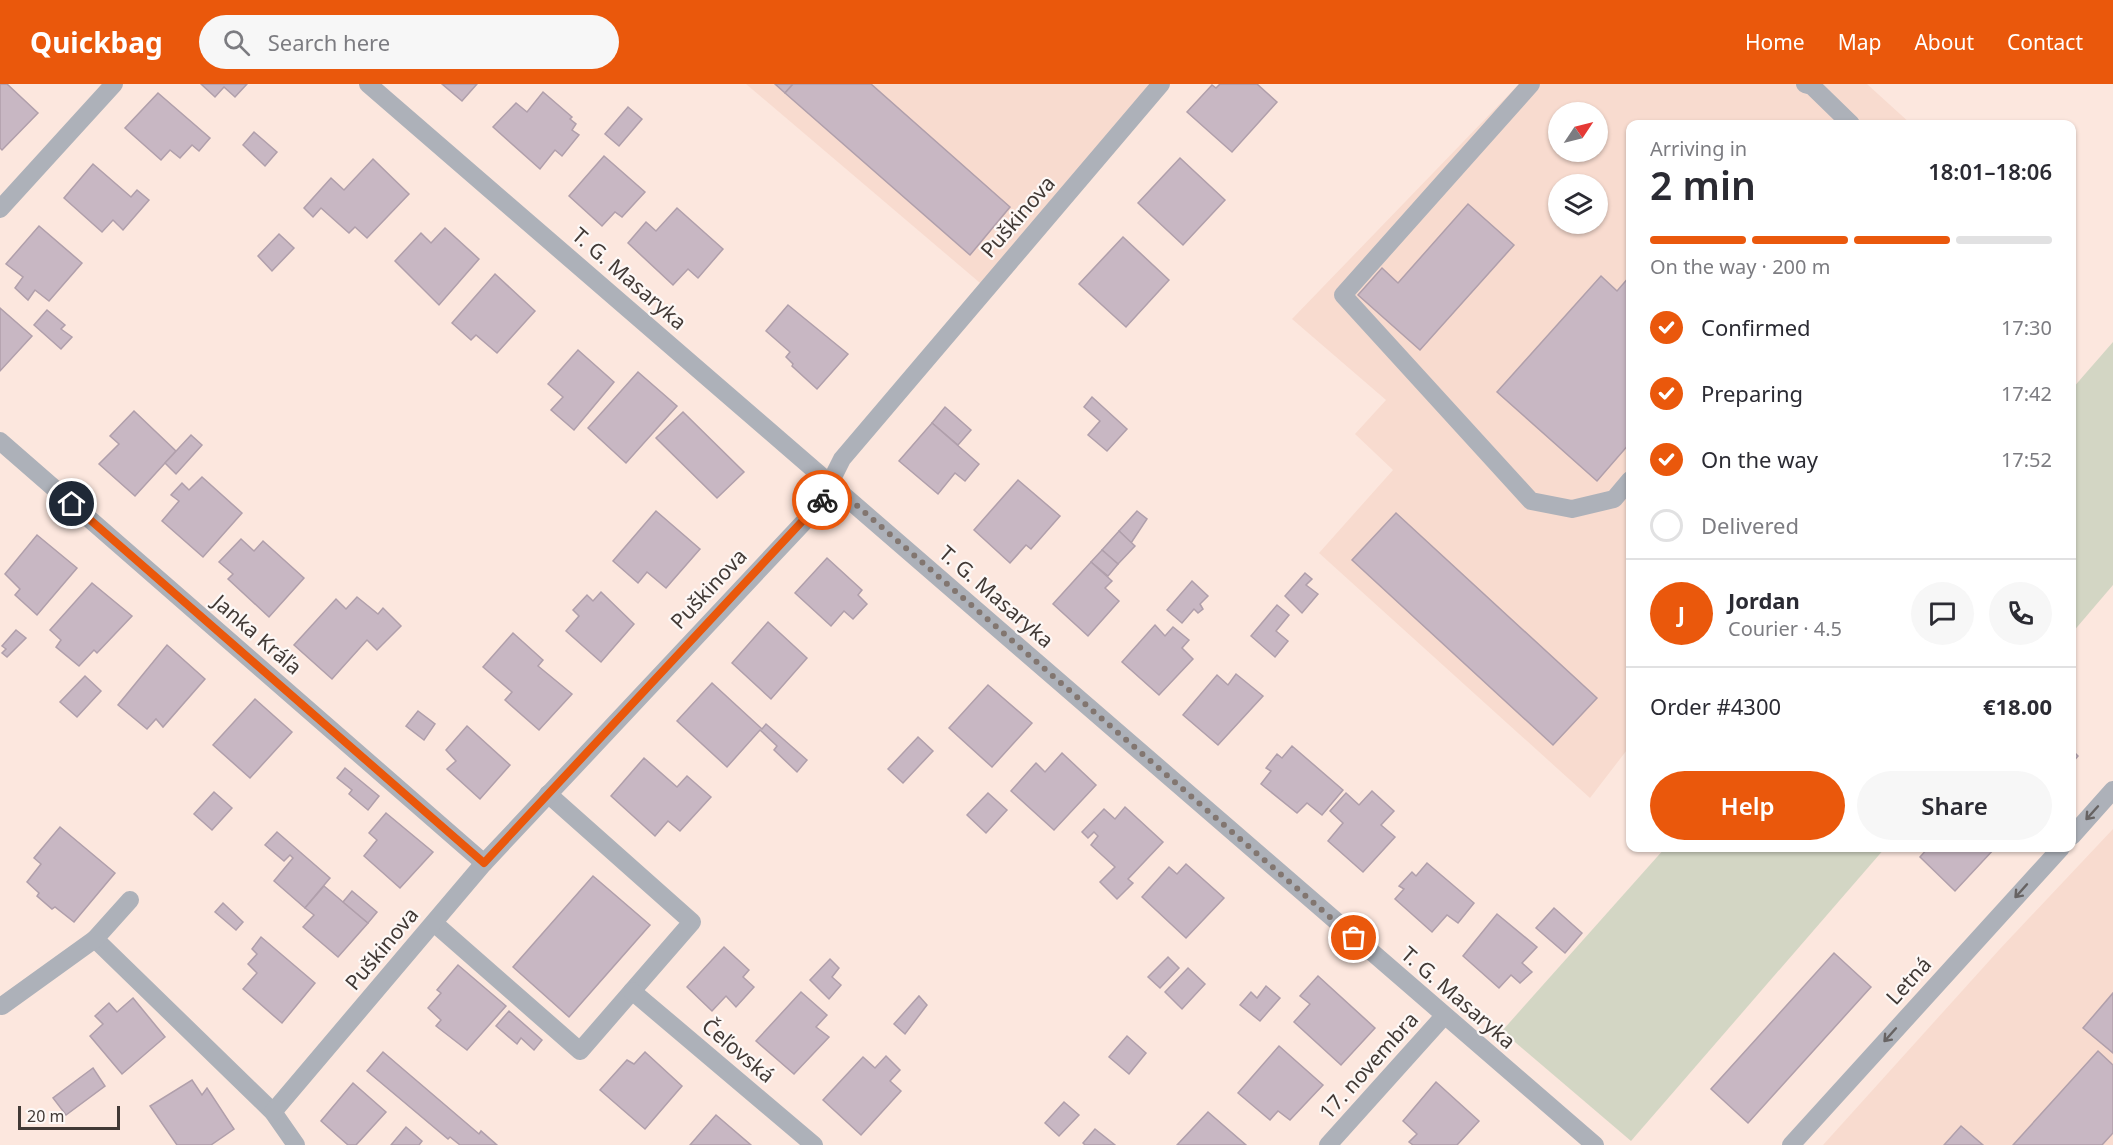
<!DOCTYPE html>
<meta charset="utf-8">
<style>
:root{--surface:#fff;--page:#f7f7f7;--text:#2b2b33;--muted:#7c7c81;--line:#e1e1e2;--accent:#ea580c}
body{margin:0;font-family:"Noto Sans",sans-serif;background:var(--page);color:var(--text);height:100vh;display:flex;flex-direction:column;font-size:22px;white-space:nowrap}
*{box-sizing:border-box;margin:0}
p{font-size:20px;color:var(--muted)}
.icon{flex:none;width:33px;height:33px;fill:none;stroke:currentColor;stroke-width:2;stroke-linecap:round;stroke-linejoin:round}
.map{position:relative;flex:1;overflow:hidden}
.drawer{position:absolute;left:1626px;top:36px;width:450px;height:732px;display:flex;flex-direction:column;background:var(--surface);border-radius:12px;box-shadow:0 2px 4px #0004}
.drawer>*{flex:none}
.needle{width:39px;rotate:55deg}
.buttons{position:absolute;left:1548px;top:18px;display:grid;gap:12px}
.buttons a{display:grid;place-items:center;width:60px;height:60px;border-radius:50%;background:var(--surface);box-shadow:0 2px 4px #0004;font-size:30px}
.scale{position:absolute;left:18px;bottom:15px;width:102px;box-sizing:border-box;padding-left:6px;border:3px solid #413935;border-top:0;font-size:16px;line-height:21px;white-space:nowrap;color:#413935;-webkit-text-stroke:4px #fdf8f6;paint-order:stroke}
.pin{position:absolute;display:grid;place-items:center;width:51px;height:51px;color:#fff;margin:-26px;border:3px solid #fff;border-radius:50%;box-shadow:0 2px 6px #0007}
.courier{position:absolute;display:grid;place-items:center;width:60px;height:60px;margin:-30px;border:4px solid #ea580c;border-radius:50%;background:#fff;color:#222;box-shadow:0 2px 8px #0007}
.overview em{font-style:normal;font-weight:600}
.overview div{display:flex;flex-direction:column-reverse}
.overview{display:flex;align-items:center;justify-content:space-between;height:102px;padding:0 24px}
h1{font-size:39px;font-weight:600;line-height:45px}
.bar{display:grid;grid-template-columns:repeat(4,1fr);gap:9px 6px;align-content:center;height:72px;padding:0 24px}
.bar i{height:8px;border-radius:4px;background:var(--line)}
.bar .on{background:var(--accent)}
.bar p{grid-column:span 4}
.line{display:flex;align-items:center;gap:15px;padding:0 24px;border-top:2px solid var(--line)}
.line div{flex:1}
.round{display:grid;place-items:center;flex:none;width:63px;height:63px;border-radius:32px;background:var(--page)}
ol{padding:0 24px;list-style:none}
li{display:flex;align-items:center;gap:18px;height:66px}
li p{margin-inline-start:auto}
li .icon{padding:6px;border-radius:50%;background:var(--accent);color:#fff;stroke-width:4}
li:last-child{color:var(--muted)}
li i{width:33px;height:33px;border:3px solid var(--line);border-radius:50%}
.primary-button{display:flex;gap:12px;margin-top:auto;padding:12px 24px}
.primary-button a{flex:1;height:69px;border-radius:36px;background:var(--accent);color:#fff;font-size:24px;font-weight:600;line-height:69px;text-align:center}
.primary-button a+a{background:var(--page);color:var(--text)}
header{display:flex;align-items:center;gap:36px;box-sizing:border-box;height:84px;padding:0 30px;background:var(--accent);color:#fff}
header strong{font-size:28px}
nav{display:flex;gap:33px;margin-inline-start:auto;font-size:21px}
.search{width:420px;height:54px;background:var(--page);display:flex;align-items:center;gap:15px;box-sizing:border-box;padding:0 21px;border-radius:33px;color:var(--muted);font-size:22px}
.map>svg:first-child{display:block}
.built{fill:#f8dbcf;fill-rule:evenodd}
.green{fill:#d3d6c4}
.building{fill:#c8b7c3;stroke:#b09fab;stroke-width:1.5}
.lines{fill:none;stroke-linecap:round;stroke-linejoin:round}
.minor{stroke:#adb1b9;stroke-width:18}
.oneway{stroke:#676363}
.done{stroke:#827670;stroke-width:6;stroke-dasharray:0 10.8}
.route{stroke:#ea580c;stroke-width:8}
.labels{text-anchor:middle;stroke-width:4.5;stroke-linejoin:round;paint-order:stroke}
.street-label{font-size:21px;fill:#413935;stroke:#fdf8f6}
</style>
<header>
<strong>Quickbag</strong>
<div class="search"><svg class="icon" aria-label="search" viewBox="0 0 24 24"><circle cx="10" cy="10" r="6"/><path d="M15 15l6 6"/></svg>Search here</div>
<nav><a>Home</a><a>Map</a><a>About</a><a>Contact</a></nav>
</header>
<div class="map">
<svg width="2113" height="1061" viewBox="0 0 2113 1061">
<rect width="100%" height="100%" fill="#fce7de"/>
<g class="built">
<path d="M746 0H1161L986 204Z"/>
<path d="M1519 0H1867L1911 40H1630V662L1590 714 1319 469 1393 386 1355 350 1386 316 1292 235ZM1558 28H1598V68H1558ZM1558 100H1598V140H1558Z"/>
<path d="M2113 745V1061H1823L1999 866Z"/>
</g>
<g class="green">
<path d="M2113 258V501L2072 549V305Z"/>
<path d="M1665 764H1885L1631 1057 1502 947Z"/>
</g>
<g class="building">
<path d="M0 0H7L38 29 2 66 0 64Z"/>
<path d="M201 0H247L235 13 224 3 215 13Z"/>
<path d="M442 0H477L462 17Z"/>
<path d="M775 0H793L785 9Z"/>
<path d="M793 0H871L1010 123 970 171 785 9Z"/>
<path d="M1220 0H1257L1277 18 1232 68 1187 28 1212 1 1216 4Z"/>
<path d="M543 8 572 33 570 35 576 40 572 46 579 51 562 72 555 66 540 85 493 43 516 19 527 28Z"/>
<path d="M158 9 210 54 199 67 192 61 180 74 170 66 161 76 125 44Z"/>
<path d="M628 23 642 35 619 62 605 50Z"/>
<path d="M254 48 277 68 265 82 243 61Z"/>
<path d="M604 72 645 108 622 133 615 128 602 142 569 112Z"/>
<path d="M1180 74 1225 116 1183 161 1138 119Z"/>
<path d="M373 75 409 110 367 154 355 143 349 149 321 124 313 133 304 124 331 94 344 106Z"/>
<path d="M93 80 131 113 137 106 149 116 123 146 113 136 102 148 64 114Z"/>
<path d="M1468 120 1514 161 1420 266 1358 211 1382 184 1398 199Z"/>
<path d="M677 124 723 165 698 194 688 185 673 201 628 159 646 138 656 147Z"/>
<path d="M39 142 82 179 49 217 35 206 28 216 15 204 23 193 6 180Z"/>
<path d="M445 144 479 175 439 221 395 177 421 149 431 159Z"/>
<path d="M279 150 294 164 272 187 258 172Z"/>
<path d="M1123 153 1169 196 1126 243 1079 200Z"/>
<path d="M495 190 535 227 497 269 476 251 471 256 452 239Z"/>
<path d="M1601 192 1617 207 1630 192V359L1597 397 1497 308Z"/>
<path d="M788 221 848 270 817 305 792 282 793 280 786 273 790 268 766 247Z"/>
<path d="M0 224 32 252 0 287Z"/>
<path d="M47 226 65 241 61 245 72 253 61 265 34 241Z"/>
<path d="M578 266 614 298 574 346 551 326 563 313 548 300Z"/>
<path d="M638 288 677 322 626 379 588 344Z"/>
<path d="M1092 313 1127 345 1107 367 1088 351 1100 337 1084 323Z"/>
<path d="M945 323 971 346 958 361 932 339Z"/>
<path d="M134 327 176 367 135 412 99 380 119 360 110 352Z"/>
<path d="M683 328 744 388 717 414 656 354Z"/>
<path d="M932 339 979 380 965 397 955 389 938 410 899 377Z"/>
<path d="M191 351 202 361 176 390 165 379Z"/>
<path d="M202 393 242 429 203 473 162 437 179 417 171 411 182 399 189 406Z"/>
<path d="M1018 396 1060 432 1031 465 1026 461 1010 479 974 446Z"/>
<path d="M656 427 700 465 666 504 647 488 638 499 613 477Z"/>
<path d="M1137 427 1147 435 1131 459 1119 447Z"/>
<path d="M1396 429 1597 614 1553 661 1352 476Z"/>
<path d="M1119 447 1135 462 1118 480 1102 466Z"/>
<path d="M37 451 77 484 37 531 15 511 20 505 5 490Z"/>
<path d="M241 455 254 467 263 457 304 494 269 533 228 495 233 490 219 478Z"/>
<path d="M1102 466 1118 480 1108 492 1091 478Z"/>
<path d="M827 474 862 506 858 511 867 520 853 535 844 527 831 542 795 509Z"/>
<path d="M1091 478 1112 497 1105 504 1119 517 1088 552 1053 520Z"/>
<path d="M1305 489 1312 495 1306 501 1318 510 1302 529 1285 512Z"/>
<path d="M1192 497 1208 512 1200 520 1203 525 1198 529 1194 525 1182 539 1167 526Z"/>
<path d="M92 499 132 532 97 569 94 566 79 582 56 563 61 556 50 546Z"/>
<path d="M601 508 634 540 601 578 566 547 579 532 573 526 587 511 593 517Z"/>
<path d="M357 513 378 530 383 524 401 542 377 566 367 556 332 595 294 561 336 515 346 525Z"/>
<path d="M1277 521 1289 531 1276 547 1288 557 1275 573 1251 552Z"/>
<path d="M768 538 807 574 771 615 732 579Z"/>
<path d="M1155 541 1165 552 1173 543 1189 556 1182 564 1193 575 1159 611 1122 578Z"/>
<path d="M16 546 26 554 7 573 2 569 6 565 2 562Z"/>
<path d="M513 549 543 576 538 582 572 610 539 646 505 616 512 608 483 583Z"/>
<path d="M167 561 205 595 163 643 156 635 147 645 118 621Z"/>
<path d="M1236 590 1263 612 1218 661 1183 631 1217 591 1228 601Z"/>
<path d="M85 592 101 607 77 633 60 618Z"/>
<path d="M712 599 762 645 766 640 807 676 797 688 774 666 777 662 760 646 727 683 677 637Z"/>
<path d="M988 601 1032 639 992 683 949 644Z"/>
<path d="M255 615 292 648 250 694 213 661Z"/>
<path d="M418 627 435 640 424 656 406 642Z"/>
<path d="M467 642 510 681 480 715 447 685 456 677 446 666Z"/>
<path d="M918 653 933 667 903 699 888 685Z"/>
<path d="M2072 660 2075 663 2072 666 2078 672 2072 679Z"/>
<path d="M1292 662 1343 706 1322 731 1307 719 1297 729 1261 700 1271 687 1266 684 1277 670 1282 674Z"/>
<path d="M1062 669 1096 701 1054 746 1011 707 1036 679 1045 688Z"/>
<path d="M644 674 677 703 687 692 711 713 680 747 668 737 655 752 611 712Z"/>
<path d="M345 684 379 712 368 726 349 710 352 706 337 694Z"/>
<path d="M1372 707 1394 727 1381 741 1395 753 1363 788 1328 757 1343 739 1330 727 1346 709 1359 721Z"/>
<path d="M214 708 232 724 212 746 194 730Z"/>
<path d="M988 709 1007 726 986 749 967 731Z"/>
<path d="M1125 723 1163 758 1128 795 1133 799 1117 815 1100 798 1115 783 1091 761 1098 752 1094 748 1088 754 1082 748 1104 725 1115 735Z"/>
<path d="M386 729 433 768 400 804 364 772 377 756 369 749Z"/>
<path d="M60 743 115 789 74 838 55 823 52 825 37 812 39 809 27 798 41 780 34 774Z"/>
<path d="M277 748 330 794 305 824 274 797 293 774 290 771 284 777 265 761Z"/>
<path d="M1928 764H1995L1955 807 1920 773Z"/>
<path d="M1427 779 1474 819 1458 839 1447 831 1432 848 1395 815 1404 805 1399 802 1412 788 1416 792Z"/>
<path d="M1186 780 1224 814 1186 854 1142 813 1169 783 1177 790Z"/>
<path d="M593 792 650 841 569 933 513 883Z"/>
<path d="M324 802 368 839 338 873 303 843 314 831 305 824Z"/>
<path d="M352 807 377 828 368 839 343 818Z"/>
<path d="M223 819 243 838 236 846 215 828Z"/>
<path d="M1554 824 1582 849 1565 869 1536 844Z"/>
<path d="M1497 830 1537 863 1522 879 1532 888 1520 899 1511 891 1499 904 1463 872Z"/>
<path d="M261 853 315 899 282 939 243 905 257 889 248 880 257 870 252 865Z"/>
<path d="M724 863 749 886 743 893 754 903 736 923 726 912 712 927 687 903Z"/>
<path d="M1834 869 1871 903 1748 1039 1711 1005Z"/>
<path d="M1168 873 1179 884 1160 904 1148 893Z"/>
<path d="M830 875 839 884 832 893 841 901 829 915 810 896Z"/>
<path d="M458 881 506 922 467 966 436 942 441 936 428 924 441 909 437 906Z"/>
<path d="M1188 884 1205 900 1182 925 1165 908Z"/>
<path d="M1318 892 1375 944 1341 981 1294 938 1310 920 1300 912Z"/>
<path d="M1266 902 1280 914 1260 937 1240 921 1251 908 1257 914Z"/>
<path d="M801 908 827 931 816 943 829 953 794 990 756 957Z"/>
<path d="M2113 909V969L2083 944Z"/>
<path d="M919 912 927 921 905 950 894 940Z"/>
<path d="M133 914 165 953 122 990 90 952 103 940 95 932 109 919 117 928Z"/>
<path d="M509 927 542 956 534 966 521 954 517 960 496 942Z"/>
<path d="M1127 952 1146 969 1129 990 1109 973Z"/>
<path d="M1279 962 1323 1001 1290 1036 1278 1027 1270 1036 1238 1009Z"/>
<path d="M2098 967 2113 981V1049L2102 1061H2013Z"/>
<path d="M383 968 479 1050 481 1047 497 1061H460L450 1053 448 1055 367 987Z"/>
<path d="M645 968 682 1002 645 1045 600 1006 627 976 634 980Z"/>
<path d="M886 972 900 986 890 997 901 1007 861 1051 823 1016 863 973 875 984Z"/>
<path d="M93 984 105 1002 66 1031 53 1014Z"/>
<path d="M192 996 202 1011 207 1004 234 1045 211 1061H177L150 1022Z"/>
<path d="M1436 998 1479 1037 1457 1061H1413L1409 1058 1417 1050 1403 1037Z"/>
<path d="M353 999 386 1028 356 1061H348L321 1037Z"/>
<path d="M1064 1018 1079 1031 1059 1052 1045 1039Z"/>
<path d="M1208 1028 1246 1061H1177Z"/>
<path d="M716 1031 751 1061H690Z"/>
<path d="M1961 1042 1983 1061H1944Z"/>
<path d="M406 1043 422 1057 419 1061H391Z"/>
<path d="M1095 1045 1115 1061H1085L1083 1059Z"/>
</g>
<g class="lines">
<g class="minor">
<path d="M368 0 1595 1061"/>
<path d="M1531 0 1343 211 1531 417 1572 425 1614 415 1630 396"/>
<path d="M1805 0 1812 2 1851 40"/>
<path d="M0 125 114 0"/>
<path d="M0 357 484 779"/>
<path d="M2072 752 2113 706"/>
<path d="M434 839 580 967 692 838 548 710"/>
<path d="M95 855 273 1028 296 1061"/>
<path d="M632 907 814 1061"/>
<path d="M2 922 95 855 130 816"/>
<path d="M273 1028 484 779 818 423 842 375 1161 0"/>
<path d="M1328 1061 1444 932"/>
<path d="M1791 1061 2061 764"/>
</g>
</g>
<defs><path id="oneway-shaft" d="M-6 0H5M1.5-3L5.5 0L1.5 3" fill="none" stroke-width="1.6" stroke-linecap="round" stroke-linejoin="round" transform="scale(1.5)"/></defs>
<g class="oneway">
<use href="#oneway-shaft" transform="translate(2092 729) rotate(132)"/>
<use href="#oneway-shaft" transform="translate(2021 807) rotate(132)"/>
<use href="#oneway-shaft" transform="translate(1890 951) rotate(132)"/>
</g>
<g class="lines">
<path class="done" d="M822 416 831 399 1354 854"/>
<path class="route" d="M72 420 484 779 822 416"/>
</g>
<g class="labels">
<g class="street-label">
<text transform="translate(1018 133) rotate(-49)" y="7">Puškinova</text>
<text transform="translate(629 195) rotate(41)" y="7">T. G. Masaryka</text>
<text transform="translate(709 505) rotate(-47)" y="7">Puškinova</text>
<text transform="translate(996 513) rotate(41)" y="7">T. G. Masaryka</text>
<text transform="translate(257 551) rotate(41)" y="7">Janka Kráľa</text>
<text transform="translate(382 865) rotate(-50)" y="7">Puškinova</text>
<text transform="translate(1909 897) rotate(-48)" y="7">Letná</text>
<text transform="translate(1458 914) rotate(41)" y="7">T. G. Masaryka</text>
<text transform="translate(738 967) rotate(40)" y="7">Čeľovská</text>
<text transform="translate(1369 982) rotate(-48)" y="7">17. novembra</text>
</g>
</g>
</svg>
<div class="buttons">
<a><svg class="needle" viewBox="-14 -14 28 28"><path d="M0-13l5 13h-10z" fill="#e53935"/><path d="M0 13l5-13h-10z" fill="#7c7c81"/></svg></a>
<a><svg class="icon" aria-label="layers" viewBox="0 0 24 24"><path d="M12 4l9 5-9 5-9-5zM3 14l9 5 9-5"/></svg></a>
</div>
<div class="scale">20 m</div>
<div class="pin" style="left:1354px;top:854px;background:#ea580c"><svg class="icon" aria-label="bag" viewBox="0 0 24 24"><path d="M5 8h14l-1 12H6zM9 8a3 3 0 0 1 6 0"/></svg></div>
<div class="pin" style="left:72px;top:420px;background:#1f2937"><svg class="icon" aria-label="home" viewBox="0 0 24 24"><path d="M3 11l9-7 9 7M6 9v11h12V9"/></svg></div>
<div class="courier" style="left:822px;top:416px"><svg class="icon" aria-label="bike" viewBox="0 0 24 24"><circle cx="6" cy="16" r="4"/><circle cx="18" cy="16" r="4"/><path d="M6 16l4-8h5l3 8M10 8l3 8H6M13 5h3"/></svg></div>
<section class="drawer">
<div class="overview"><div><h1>2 min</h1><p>Arriving in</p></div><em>18:01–18:06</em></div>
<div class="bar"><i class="on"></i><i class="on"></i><i class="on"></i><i></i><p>On the way · 200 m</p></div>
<ol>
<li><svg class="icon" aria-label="check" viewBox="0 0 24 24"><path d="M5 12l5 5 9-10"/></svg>Confirmed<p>17:30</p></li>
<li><svg class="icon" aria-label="check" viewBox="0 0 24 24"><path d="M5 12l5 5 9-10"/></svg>Preparing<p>17:42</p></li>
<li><svg class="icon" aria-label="check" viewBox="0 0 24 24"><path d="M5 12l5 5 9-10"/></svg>On the way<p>17:52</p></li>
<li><i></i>Delivered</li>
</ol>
<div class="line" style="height:108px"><b class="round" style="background:var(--accent);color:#fff">J</b><div><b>Jordan</b><p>Courier · 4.5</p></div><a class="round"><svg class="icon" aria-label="chat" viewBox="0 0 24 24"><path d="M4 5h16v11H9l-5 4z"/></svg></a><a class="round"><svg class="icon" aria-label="phone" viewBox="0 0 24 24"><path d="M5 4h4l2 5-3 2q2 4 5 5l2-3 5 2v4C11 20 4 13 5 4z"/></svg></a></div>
<div class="line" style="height:78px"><div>Order #4300</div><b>€18.00</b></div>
<div class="primary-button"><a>Help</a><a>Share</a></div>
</section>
</div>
